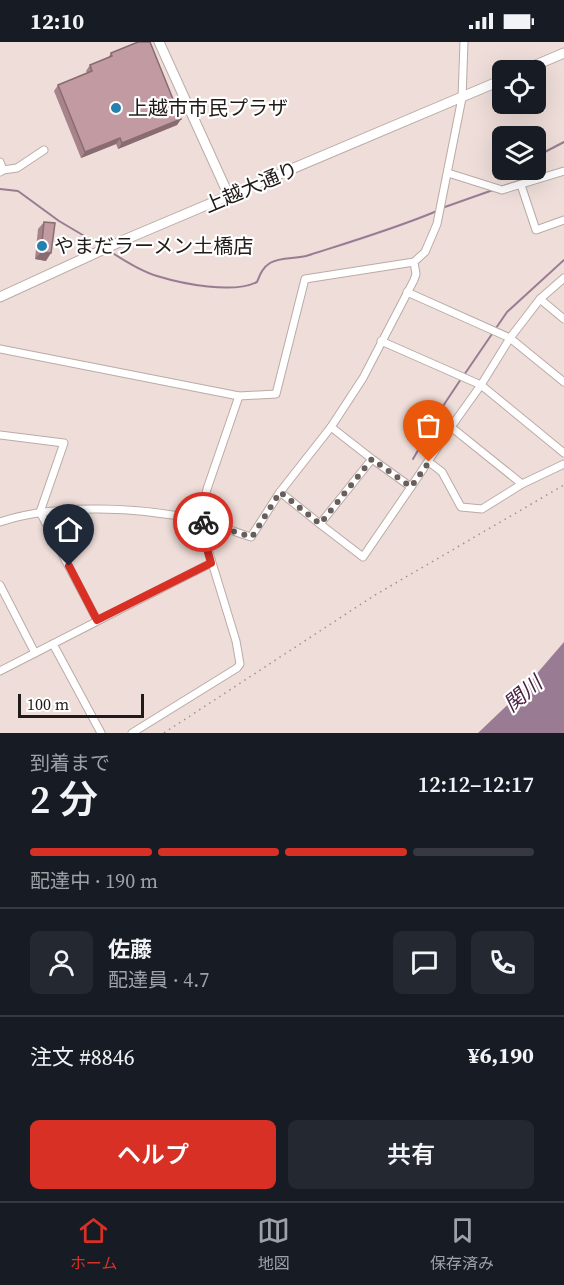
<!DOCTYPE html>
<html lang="ja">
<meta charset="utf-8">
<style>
:root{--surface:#171b24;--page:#242831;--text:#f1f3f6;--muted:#9ea1a6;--line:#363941;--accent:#d93025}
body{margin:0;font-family:"Source Serif 4","Noto Sans JP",serif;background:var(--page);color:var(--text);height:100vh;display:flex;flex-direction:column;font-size:22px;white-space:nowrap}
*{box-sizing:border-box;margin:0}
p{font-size:20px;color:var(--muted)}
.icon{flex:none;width:33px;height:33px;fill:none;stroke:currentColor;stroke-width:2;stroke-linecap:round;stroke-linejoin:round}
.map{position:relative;height:691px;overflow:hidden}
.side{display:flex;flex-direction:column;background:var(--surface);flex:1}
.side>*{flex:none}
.fabs{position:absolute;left:492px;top:18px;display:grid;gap:12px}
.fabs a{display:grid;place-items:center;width:54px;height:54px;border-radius:9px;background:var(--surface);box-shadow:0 6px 24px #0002;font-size:30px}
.scale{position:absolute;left:18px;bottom:15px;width:126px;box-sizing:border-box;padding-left:6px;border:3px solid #201a18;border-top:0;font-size:16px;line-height:21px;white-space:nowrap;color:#201a18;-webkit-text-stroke:4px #fff;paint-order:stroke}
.pin{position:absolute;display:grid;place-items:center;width:51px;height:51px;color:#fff;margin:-62px -26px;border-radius:50% 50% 50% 0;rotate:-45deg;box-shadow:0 0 6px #0007}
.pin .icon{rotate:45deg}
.courier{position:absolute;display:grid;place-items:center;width:60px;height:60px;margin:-30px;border:4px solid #d93025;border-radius:50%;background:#fff;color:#222;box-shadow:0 2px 8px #0007}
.headline em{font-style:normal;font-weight:600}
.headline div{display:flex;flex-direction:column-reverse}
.headline{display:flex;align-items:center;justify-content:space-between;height:102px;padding:0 30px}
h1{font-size:39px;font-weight:600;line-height:45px}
.bar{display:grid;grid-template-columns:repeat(4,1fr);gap:9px 6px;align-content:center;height:72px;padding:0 30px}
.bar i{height:8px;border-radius:4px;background:var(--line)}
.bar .on{background:var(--accent)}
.bar p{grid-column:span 4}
.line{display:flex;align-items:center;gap:15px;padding:0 30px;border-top:2px solid var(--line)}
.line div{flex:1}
.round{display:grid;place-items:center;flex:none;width:63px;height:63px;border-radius:9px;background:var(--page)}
.action{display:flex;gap:12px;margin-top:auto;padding:12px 30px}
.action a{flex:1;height:69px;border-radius:9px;background:var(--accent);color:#fff;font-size:24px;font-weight:600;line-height:69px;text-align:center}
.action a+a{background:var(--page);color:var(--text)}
.status{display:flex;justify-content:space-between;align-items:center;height:42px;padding:0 30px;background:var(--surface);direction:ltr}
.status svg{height:16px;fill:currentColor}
.tabs{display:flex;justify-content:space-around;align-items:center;height:84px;border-top:2px solid var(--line);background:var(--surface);font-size:16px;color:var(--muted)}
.tabs a{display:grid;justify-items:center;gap:3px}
.tabs .on{color:var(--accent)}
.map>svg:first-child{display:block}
.water{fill:#997c94}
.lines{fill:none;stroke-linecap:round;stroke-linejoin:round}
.stream{stroke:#997c94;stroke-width:2}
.street-casing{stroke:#bbaba6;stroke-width:9}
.secondary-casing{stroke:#bbaba6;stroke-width:11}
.path{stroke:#9f928e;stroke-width:1.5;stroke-dasharray:1.5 4.5;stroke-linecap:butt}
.street{stroke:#fff;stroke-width:7}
.secondary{stroke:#fff;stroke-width:9}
.wall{fill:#a7848b}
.shaded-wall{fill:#886c71}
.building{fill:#c29aa2;stroke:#886c71;stroke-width:1.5}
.done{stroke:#685e5b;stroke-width:6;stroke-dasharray:0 10.8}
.route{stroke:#d93025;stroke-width:8}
.poi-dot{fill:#2580ad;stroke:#fff;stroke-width:2}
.labels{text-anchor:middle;stroke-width:4.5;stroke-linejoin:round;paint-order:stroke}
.poi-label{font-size:20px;fill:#201a18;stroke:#fff;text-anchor:start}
.street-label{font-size:20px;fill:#201a18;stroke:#fff}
.water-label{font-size:21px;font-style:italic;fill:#4a2245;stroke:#fff}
</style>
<div class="status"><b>12:10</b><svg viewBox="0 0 49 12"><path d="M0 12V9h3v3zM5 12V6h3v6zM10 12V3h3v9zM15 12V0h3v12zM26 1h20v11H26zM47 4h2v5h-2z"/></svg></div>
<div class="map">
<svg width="564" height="691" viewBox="0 0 564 691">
<rect width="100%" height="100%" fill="#eeddd8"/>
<path class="water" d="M564 600V691H478L521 650Z"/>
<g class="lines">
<g class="stream">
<path d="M536 119 539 113 564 100"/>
<path d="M501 145 536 133 535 128"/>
<path d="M0 147 18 149 59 179 103 205"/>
<path d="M442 166 493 148"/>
<path d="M108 208C123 218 140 229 157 234 183 242 233 252 257 240 260 233 262 226 270 221 280 215 294 217 306 214 350 200 394 187 437 169"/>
<path d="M464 333 507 270 564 218"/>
<path d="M413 417 445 361 461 337"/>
</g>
<g class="street-casing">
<g id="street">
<path d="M0 120 3 128 0 130"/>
<path d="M3 128 17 126 44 108"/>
<path d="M448 131 502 148 564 129"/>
<path d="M521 143 536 188 564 178"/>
<path d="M407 250 510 296 540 257 564 277"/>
<path d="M540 257 564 236"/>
<path d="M381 299 481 343 451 385 522 442 564 422"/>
<path d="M0 307 239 354 276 352 305 237 414 220 425 210 437 182 462 56 464 0"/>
<path d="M564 340 510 296 481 343 564 411"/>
<path d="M0 393 64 401 40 470 97 578"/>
<path d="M372 417 411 445 363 515 320 482 372 417 331 385 363 336 414 238 416 232 414 220"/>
<path d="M429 420 442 430 461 465 482 467 522 442"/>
<path d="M411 445 451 385"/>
<path d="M0 480C56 461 141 465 198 478 216 482 234 490 251 495L280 450"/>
<path d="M320 482 280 450 331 385"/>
<path d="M0 543 35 611"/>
<path d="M53 602 101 691"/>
<path d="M0 629 211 521"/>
<path d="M132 691 237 626 240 622 236 599 199 478 207 447 239 354"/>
</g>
</g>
<g class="secondary-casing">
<g id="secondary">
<path d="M159 0 229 154"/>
<path d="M524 28 564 11"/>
<path d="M0 255 124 198 502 38"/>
</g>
</g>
<path class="path" d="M164 691 375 553 564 443"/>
<use href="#street" class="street"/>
<use href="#secondary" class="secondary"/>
</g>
<g class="wall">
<path d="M111 11 181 77 177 83 118 107 116 102 81 116 54 49 58 43 87 31 86 29 90 23 108 16Z"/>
<path d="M44 180 46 219 35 217 38 187Z"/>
</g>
<g class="shaded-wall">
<path d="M181 77 177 83 118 107 122 101Z"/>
<path d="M120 96 116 102 81 116 85 110Z"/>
<path d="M41 210 51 211 46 219 35 217Z"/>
</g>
<g class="building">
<path d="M138 0H150L181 77 122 101 120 96 85 110 58 43 92 29 90 23 112 14 111 11Z"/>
<path d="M44 180 55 181 51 211 41 210Z"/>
</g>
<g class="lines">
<path class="done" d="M203 480 252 495 280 450 320 482 372 417 411 445 429 420"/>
<path class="route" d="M69 524 97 578 211 521 199 478 203 480"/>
</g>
<g class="poi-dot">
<circle cx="116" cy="66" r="6"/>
<circle cx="42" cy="204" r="6"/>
</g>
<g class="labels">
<g class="poi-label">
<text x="128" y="73">上越市市民プラザ</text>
<text x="54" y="211">やまだラーメン土橋店</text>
</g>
<g class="street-label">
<text transform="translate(251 145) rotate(-23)" y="7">上越大通り</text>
</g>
<g class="water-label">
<text transform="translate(523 652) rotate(-40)" y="7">関川</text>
</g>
</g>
</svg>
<div class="fabs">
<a><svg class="icon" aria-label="locate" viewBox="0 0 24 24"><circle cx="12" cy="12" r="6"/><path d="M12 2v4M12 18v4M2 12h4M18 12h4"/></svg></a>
<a><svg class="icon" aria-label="layers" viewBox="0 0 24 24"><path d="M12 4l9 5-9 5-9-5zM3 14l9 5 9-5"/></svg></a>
</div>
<div class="scale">100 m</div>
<div class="pin" style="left:429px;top:420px;background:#ea580c"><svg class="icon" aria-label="bag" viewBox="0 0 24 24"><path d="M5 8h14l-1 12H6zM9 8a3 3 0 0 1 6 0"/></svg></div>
<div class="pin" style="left:69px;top:524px;background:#1f2937"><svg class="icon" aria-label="home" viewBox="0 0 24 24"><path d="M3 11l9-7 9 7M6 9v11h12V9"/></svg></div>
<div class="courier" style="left:203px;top:480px"><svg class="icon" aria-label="bike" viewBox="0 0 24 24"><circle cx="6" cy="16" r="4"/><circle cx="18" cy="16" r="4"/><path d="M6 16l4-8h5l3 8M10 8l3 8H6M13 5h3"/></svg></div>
</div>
<section class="side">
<div class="headline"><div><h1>2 分</h1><p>到着まで</p></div><em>12:12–12:17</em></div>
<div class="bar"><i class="on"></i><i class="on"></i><i class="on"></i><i></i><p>配達中 · 190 m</p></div>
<div class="line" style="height:108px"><a class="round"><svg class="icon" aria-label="person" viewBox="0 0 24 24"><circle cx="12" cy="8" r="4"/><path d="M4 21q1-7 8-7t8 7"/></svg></a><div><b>佐藤</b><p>配達員 · 4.7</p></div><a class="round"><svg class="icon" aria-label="chat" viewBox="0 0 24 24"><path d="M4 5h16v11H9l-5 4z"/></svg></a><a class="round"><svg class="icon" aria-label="phone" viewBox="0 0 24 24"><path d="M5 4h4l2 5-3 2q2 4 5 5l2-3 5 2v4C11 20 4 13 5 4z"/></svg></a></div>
<div class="line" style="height:78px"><div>注文 #8846</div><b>¥6,190</b></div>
<div class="action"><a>ヘルプ</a><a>共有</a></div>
</section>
<nav class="tabs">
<a class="on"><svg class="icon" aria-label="home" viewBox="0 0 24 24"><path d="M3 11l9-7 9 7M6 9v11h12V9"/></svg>ホーム</a>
<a><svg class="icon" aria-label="map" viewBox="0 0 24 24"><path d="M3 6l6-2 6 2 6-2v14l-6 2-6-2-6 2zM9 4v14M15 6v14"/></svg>地図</a>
<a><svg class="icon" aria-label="saved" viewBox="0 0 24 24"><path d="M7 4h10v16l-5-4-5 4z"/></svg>保存済み</a>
</nav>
